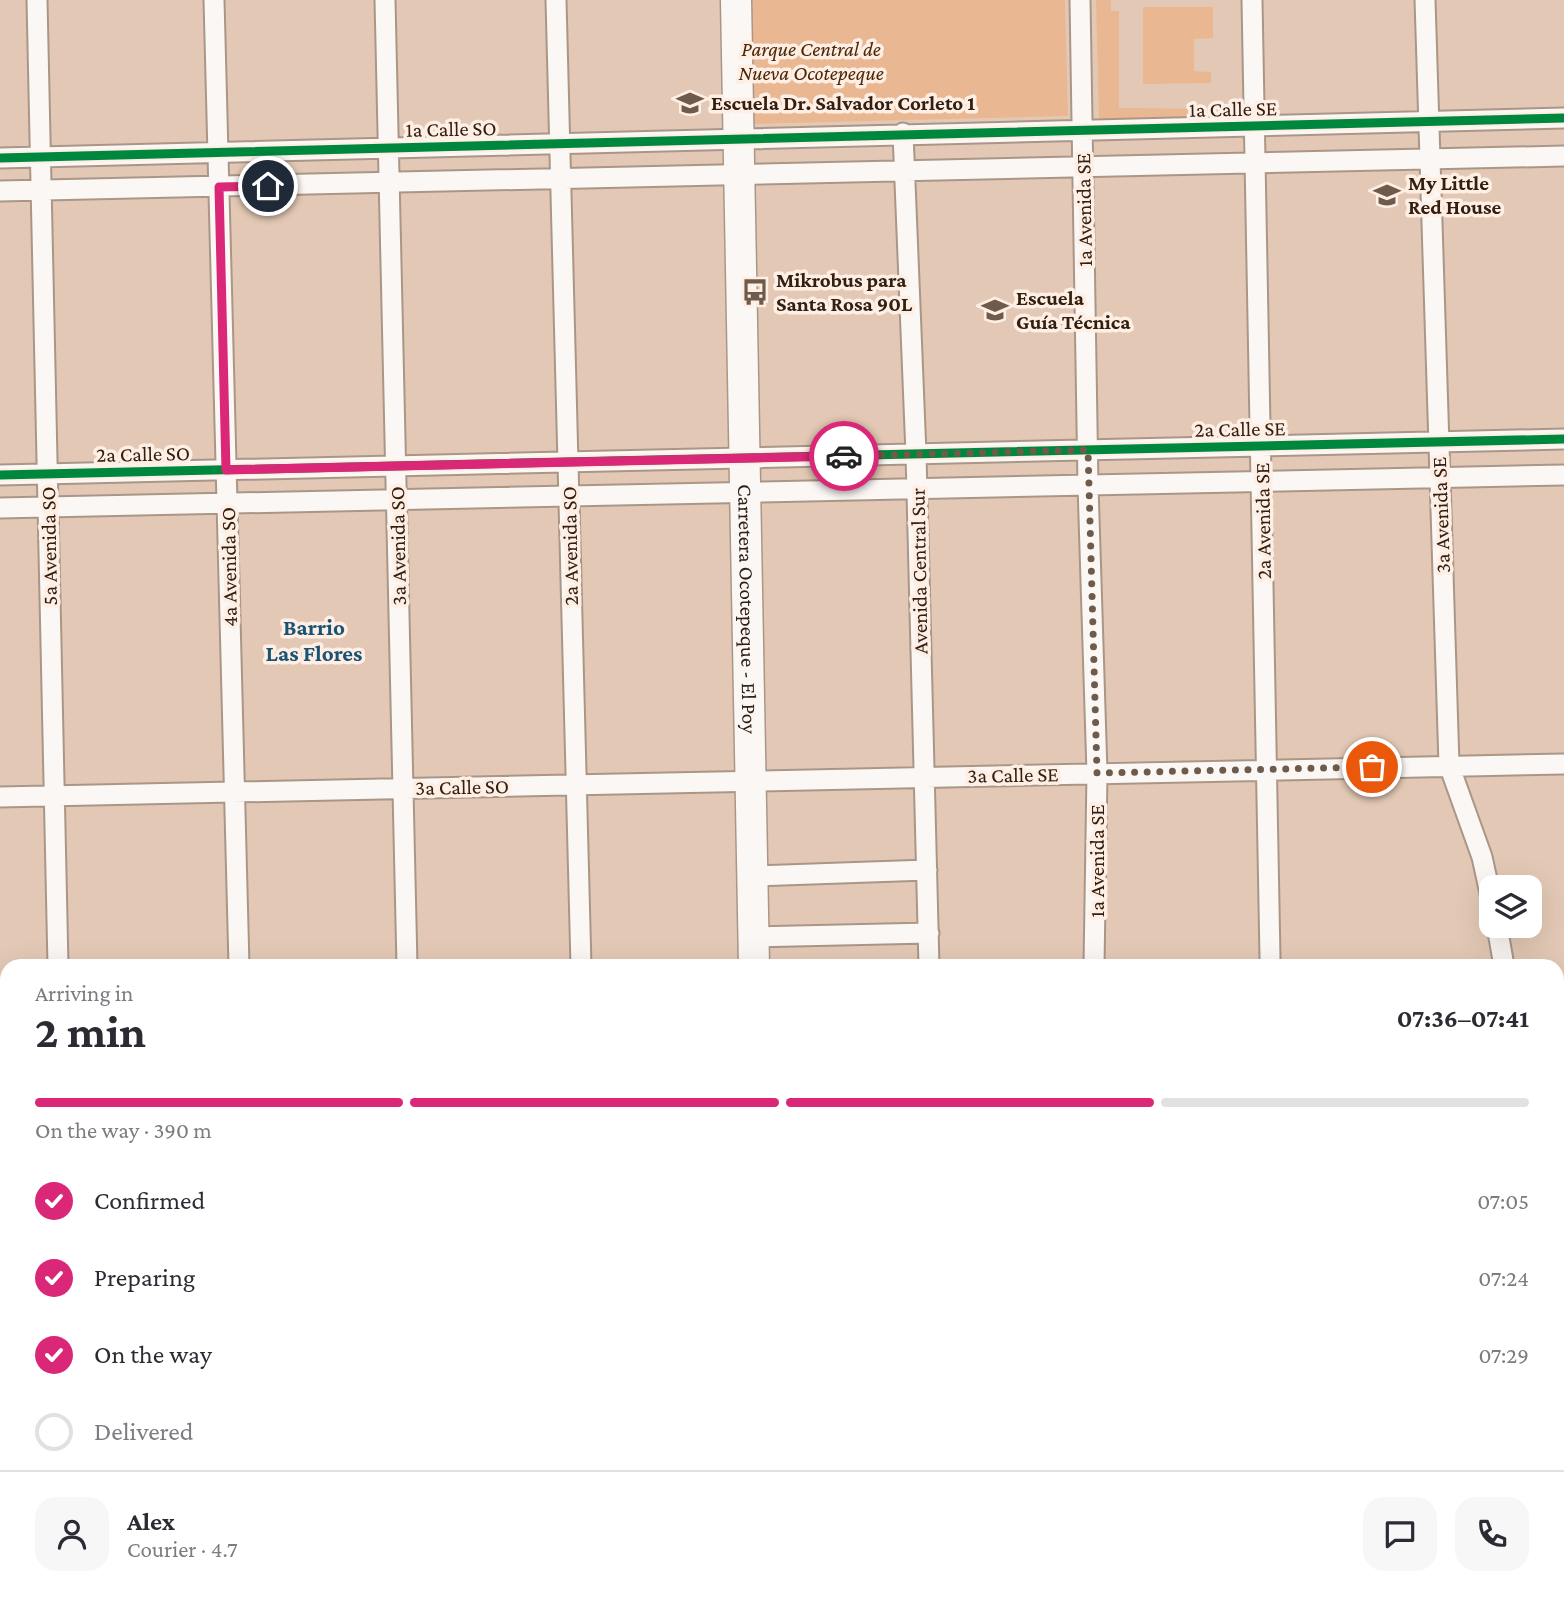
<!DOCTYPE html>
<html lang="en">
<head>
<meta charset="utf-8">
<style>
  body { margin:0; font-family:"Crimson Pro",serif; background:#f7f7f7; color:#2b2b33; height:100vh; display:flex; flex-direction:column; font-size:26px; white-space:nowrap }
  * { box-sizing:border-box; margin:0 }
  p { font-size:23px; color:#7c7c81 }
  .icon { flex:none; width:38px; height:38px; fill:none; stroke:currentColor; stroke-width:2; stroke-linecap:round; stroke-linejoin:round }
  .map { position:relative; flex:1; overflow:hidden }
  .details { position:absolute; left:0px; top:959px; width:1564px; height:653px; display:flex; flex-direction:column; background:#fff; border-radius:21px 21px 0 0; box-shadow:0 7px 28px #0002 }
  .details>* { flex:none }
  .tools { position:absolute; left:1479px; top:875px; display:grid; gap:14px }
  .tools a { display:grid; place-items:center; width:63px; height:63px; border-radius:14px; background:#fff; box-shadow:0 7px 28px #0002; font-size:35px }
  .pin { position:absolute; display:grid; place-items:center; width:60px; height:60px; color:#fff; margin:-30px; border:4px solid #fff; border-radius:50%; box-shadow:0 2px 7px #0007 }
  .courier { position:absolute; display:grid; place-items:center; width:70px; height:70px; margin:-35px; border:5px solid #db2777; border-radius:50%; background:#fff; color:#222; box-shadow:0 2px 9px #0007 }
  .headline em { font-style:normal; font-weight:700 }
  .headline div { display:flex; flex-direction:column-reverse }
  .headline { display:flex; align-items:center; justify-content:space-between; height:119px; padding:0 35px }
  h1 { font-size:46px; font-weight:700; line-height:52px }
  .bar { display:grid; grid-template-columns:repeat(4,1fr); gap:10px 7px; align-content:center; height:84px; padding:0 35px }
  .bar i { height:9px; border-radius:5px; background:#e1e1e2 }
  .bar .on { background:#db2777 }
  .bar p { grid-column:span 4 }
  .line { display:flex; align-items:center; gap:18px; padding:0 35px; border-top:2px solid #e1e1e2 }
  .line div { flex:1 }
  .round { display:grid; place-items:center; flex:none; width:74px; height:74px; border-radius:21px; background:#f7f7f7 }
  ol { padding:0 35px; list-style:none }
  li { display:flex; align-items:center; gap:21px; height:77px }
  li p { margin-inline-start:auto }
  li .icon { padding:7px; border-radius:50%; background:#db2777; color:#fff; stroke-width:4 }
  li:last-child { color:#7c7c81 }
  li i { width:38px; height:38px; border:4px solid #e1e1e2; border-radius:50% }
  .map>svg:first-child { display:block }
  .green { fill:#e9b892 }
  .lines { fill:none; stroke-linecap:round; stroke-linejoin:round }
  .stream { stroke:#6abae4; stroke-width:5 }
  .street-casing { stroke:#aa9687; stroke-width:23 }
  .primary-casing { stroke:#aa9687; stroke-width:33 }
  .street { stroke:#fbf7f4; stroke-width:19 }
  .primary { stroke:#fbf7f4; stroke-width:30 }
  .cycleway-casing { stroke:#feeee4; stroke-width:13 }
  .cycleway { stroke:#00873e; stroke-width:9 }
  .done { stroke:#6f5b4b; stroke-width:7; stroke-dasharray:0 12.6 }
  .route { stroke:#db2777; stroke-width:9 }
  .labels { text-anchor:middle; stroke-width:7; stroke-linejoin:round; paint-order:stroke }
  .park-label { font-size:21px; font-style:italic; fill:#4b2706; stroke:#feeee4 }
  .poi-label { font-size:21px; font-weight:bold; fill:#312012; stroke:#feeee4; text-anchor:start }
  .street-label { font-size:21px; fill:#312012; stroke:#feeee4 }
  .neighbourhood-label { font-size:23px; font-weight:bold; fill:#195374; stroke:#feeee4 }
</style>
</head>
<body>
<div class="map">
<svg width="1564" height="1611" viewBox="0 0 1564 1611">
  <rect width="100%" height="100%" fill="#e3c9b5"/>
  <!-- green -->
  <path class="green" d="M 748,0 L 1065,0 L 1068,116 L 751,124 Z
    M 1096,0 L 1111,0 L 1111,11 L 1119,11 L 1119,108 L 1233,109 L 1233,117 L 1099,120 Z
    M 1143,7 L 1213,7 L 1213,38 L 1194,39 L 1194,71 L 1211,72 L 1211,83 L 1143,84 Z"/>
  <g class="lines">
    <!-- stream -->
    <path class="stream" d="M 1558,1000 L 1564,1001
      M 0,1540 L 7,1537"/>
    <defs>
      <path id="street" d="M 37,0 L 58,966
        M 214,0 L 239,966
        M 385,0 L 407,966
        M 556,0 L 581,966
        M 1080,0 L 1088,485 L 1097,773 L 1094,966
        M 1252,0 L 1270,958
        M 1425,0 L 1449,765 L 1482,857 L 1491,898
        M 903,133 L 916,454 L 929,966
        M 0,158 L 1564,118
        M 0,191 L 1564,156
        M 0,475 L 1564,439
        M 0,508 L 1564,475
        M 0,797 L 1564,764
        M 752,876 L 927,870
        M 1497,926 L 1504,966
        M 753,937 L 929,933
        M 1558,988 L 1564,991
        M 0,1099 L 7,1099
        M 953,1605 L 966,1611
        M 1213,1605 L 1226,1611
        M 1425,1605 L 1427,1611
        M 1272,1611 L 1275,1605"/>
      <g id="primary">
        <path id="s1" d="M 736,0 L 754,966"/>
        <path d="M 738,1611 L 739,1605"/>
      </g>
    </defs>
    <!-- street casing -->
    <use href="#street" class="street-casing"/>
    <!-- primary casing -->
    <use href="#primary" class="primary-casing"/>
    <!-- street -->
    <use href="#street" class="street"/>
    <!-- primary -->
    <use href="#primary" class="primary"/>
    <defs>
      <path id="cycleway" d="M 0,158 L 1564,118
        M 0,475 L 1564,439"/>
    </defs>
    <!-- cycleway casing -->
    <use href="#cycleway" class="cycleway-casing"/>
    <!-- cycleway -->
    <use href="#cycleway" class="cycleway"/>
  </g>
  <g class="lines">
    <!-- done -->
    <path class="done" d="M 844,456 L 1088,450 L 1097,773 L 1372,767"/>
    <!-- route -->
    <path class="route" d="M 268,186 L 219,187 L 226,470 L 844,456"/>
  </g>
  <!-- icons -->
  <defs>
    <symbol id="school-bare" viewBox="-9 -9 18 18"><path d="M0-5L7-2L0 1L-7-2ZM-4 1L0 2.5L4 1V4Q0 6-4 4Z" fill="#6f5b4b" stroke="#feeee4" stroke-width="2.5" paint-order="stroke"/></symbol>
    <symbol id="bus-bare" viewBox="-9 -9 18 18"><path d="M-5-6H5V4H4V6H2V4H-2V6H-4V4H-5ZM-3.5-4V0h7V-4ZM-3.5 1.2v1.5H-2V1.2ZM2 1.2v1.5H3.5V1.2Z" fill="#6f5b4b" stroke="#feeee4" stroke-width="2.5" paint-order="stroke"/></symbol>
  </defs>
  <g fill-rule="evenodd">
    <use href="#school-bare" x="671" y="84" width="38" height="38"/>
    <use href="#school-bare" x="1368" y="176" width="38" height="38"/>
    <use href="#bus-bare" x="736" y="273" width="38" height="38"/>
    <use href="#school-bare" x="976" y="291" width="38" height="38"/>
  </g>
  <g class="labels">
    <!-- park labels -->
    <g class="park-label">
      <text x="811" y="56">Parque Central de<tspan x="811" dy="24">Nueva Ocotepeque</tspan></text>
    </g>
    <!-- poi labels -->
    <g class="poi-label">
      <text x="711" y="110">Escuela Dr. Salvador Corleto 1</text>
      <text x="1408" y="190">My Little<tspan x="1408" dy="24">Red House</tspan></text>
      <text x="776" y="287">Mikrobus para<tspan x="776" dy="24">Santa Rosa 90L</tspan></text>
      <text x="1016" y="305">Escuela<tspan x="1016" dy="24">Guía Técnica</tspan></text>
    </g>
    <!-- street labels -->
    <g class="street-label">
      <text transform="translate(1233 109) rotate(-1)" y="7">1a Calle SE</text>
      <text transform="translate(451 129) rotate(-1)" y="7">1a Calle SO</text>
      <text transform="translate(1084 210) rotate(-91)" y="7">1a Avenida SE</text>
      <text transform="translate(1240 429) rotate(-1)" y="7">2a Calle SE</text>
      <text transform="translate(143 454) rotate(-1)" y="7">2a Calle SO</text>
      <text transform="translate(1441 515) rotate(-92)" y="7">3a Avenida SE</text>
      <text transform="translate(1263 521) rotate(-91)" y="7">2a Avenida SE</text>
      <text transform="translate(49 546) rotate(-91)" y="7">5a Avenida SO</text>
      <text transform="translate(398 546) rotate(-91)" y="7">3a Avenida SO</text>
      <text transform="translate(570 546) rotate(-91)" y="7">2a Avenida SO</text>
      <text transform="translate(229 567) rotate(-91)" y="7">4a Avenida SO</text>
      <text transform="translate(919 571) rotate(-91)" y="7">Avenida Central Sur</text>
      <text dy="7" stroke="none"><textPath href="#s1" startOffset="609">Carretera Ocotepeque - El Poy</textPath></text>
      <text transform="translate(1013 775) rotate(-1)" y="7">3a Calle SE</text>
      <text transform="translate(462 787) rotate(-1)" y="7">3a Calle SO</text>
      <text transform="translate(1097 861) rotate(-90)" y="7">1a Avenida SE</text>
    </g>
    <!-- neighbourhood labels -->
    <g class="neighbourhood-label">
      <text x="314" y="635">Barrio<tspan x="314" dy="26">Las Flores</tspan></text>
    </g>
  </g>
</svg>
<div class="tools">
<a><svg class="icon" aria-label="layers" viewBox="0 0 24 24"><path d="M12 4l9 5-9 5-9-5zM3 14l9 5 9-5"/></svg></a>
</div>
<div class="pin" style="left:1372px;top:767px;background:#ea580c"><svg class="icon" aria-label="bag" viewBox="0 0 24 24"><path d="M5 8h14l-1 12H6zM9 8a3 3 0 0 1 6 0"/></svg></div>
<div class="pin" style="left:268px;top:186px;background:#1f2937"><svg class="icon" aria-label="home" viewBox="0 0 24 24"><path d="M3 11l9-7 9 7M6 9v11h12V9"/></svg></div>
<div class="courier" style="left:844px;top:456px"><svg class="icon" aria-label="car" viewBox="0 0 24 24"><path d="M5 17H2v-5l4-1 3-4h7l3 4 3 1v5h-3M9 17h6M6 11h13"/><circle cx="7" cy="17" r="2"/><circle cx="17" cy="17" r="2"/></svg></div>
<section class="details">
<div class="headline"><div><h1>2 min</h1><p>Arriving in</p></div><em>07:36–07:41</em></div>
<div class="bar"><i class="on"></i><i class="on"></i><i class="on"></i><i></i><p>On the way · 390 m</p></div>
<ol>
<li><svg class="icon" aria-label="check" viewBox="0 0 24 24"><path d="M5 12l5 5 9-10"/></svg>Confirmed<p>07:05</p></li>
<li><svg class="icon" aria-label="check" viewBox="0 0 24 24"><path d="M5 12l5 5 9-10"/></svg>Preparing<p>07:24</p></li>
<li><svg class="icon" aria-label="check" viewBox="0 0 24 24"><path d="M5 12l5 5 9-10"/></svg>On the way<p>07:29</p></li>
<li><i></i>Delivered</li>
</ol>
<div class="line" style="height:126px"><a class="round"><svg class="icon" aria-label="person" viewBox="0 0 24 24"><circle cx="12" cy="8" r="4"/><path d="M4 21q1-7 8-7t8 7"/></svg></a><div><b>Alex</b><p>Courier · 4.7</p></div><a class="round"><svg class="icon" aria-label="chat" viewBox="0 0 24 24"><path d="M4 5h16v11H9l-5 4z"/></svg></a><a class="round"><svg class="icon" aria-label="phone" viewBox="0 0 24 24"><path d="M5 4h4l2 5-3 2q2 4 5 5l2-3 5 2v4C11 20 4 13 5 4z"/></svg></a></div>
</section>
</div>
</body>
</html>
